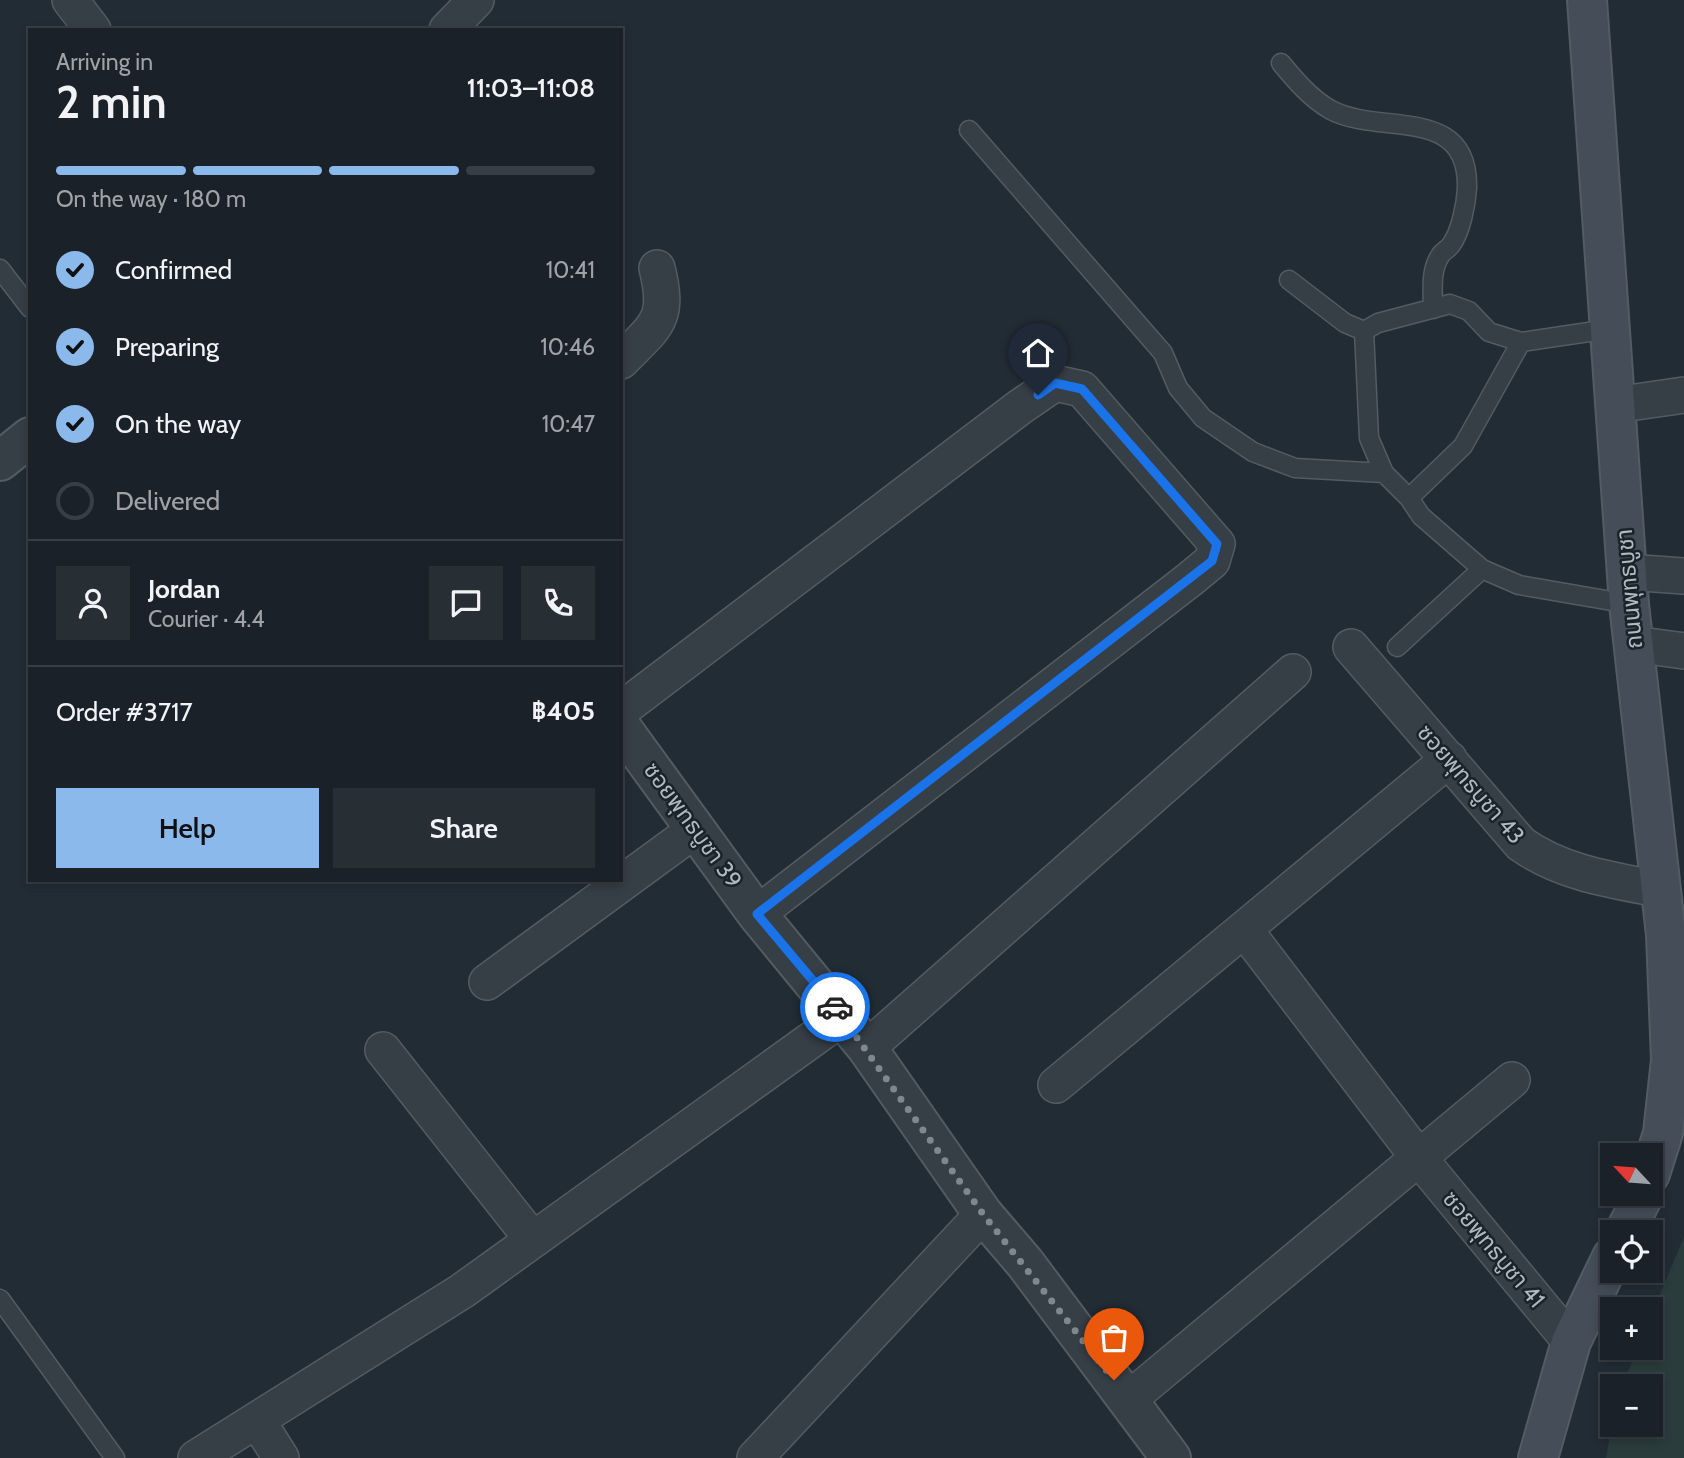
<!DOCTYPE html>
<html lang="en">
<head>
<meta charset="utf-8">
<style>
  body { margin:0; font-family:Cabin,"Noto Sans Thai",sans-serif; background:#272e34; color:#f1f3f6; height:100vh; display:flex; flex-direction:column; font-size:26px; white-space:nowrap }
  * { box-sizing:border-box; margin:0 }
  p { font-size:23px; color:#9fa3a8 }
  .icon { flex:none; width:38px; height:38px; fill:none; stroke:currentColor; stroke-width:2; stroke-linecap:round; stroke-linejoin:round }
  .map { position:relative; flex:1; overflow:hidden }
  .panel { position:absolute; left:28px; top:28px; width:595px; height:854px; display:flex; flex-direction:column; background:#1a2128; border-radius:0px; box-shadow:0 4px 10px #0003,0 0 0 2px #383e45 }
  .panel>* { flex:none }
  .needle { width:46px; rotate:296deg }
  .buttons { position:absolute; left:1600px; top:1143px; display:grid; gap:14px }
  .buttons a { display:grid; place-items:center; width:63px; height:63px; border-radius:0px; background:#1a2128; box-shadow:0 4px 10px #0003,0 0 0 2px #383e45; font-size:35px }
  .pin { position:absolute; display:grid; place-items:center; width:60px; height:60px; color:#fff; margin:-72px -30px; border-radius:50% 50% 50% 0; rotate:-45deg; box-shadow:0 0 7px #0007 }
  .pin .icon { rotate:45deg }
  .courier { position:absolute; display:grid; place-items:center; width:70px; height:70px; margin:-35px; border:5px solid #1a73e8; border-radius:50%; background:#fff; color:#222; box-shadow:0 2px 9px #0007 }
  .overview em { font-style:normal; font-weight:600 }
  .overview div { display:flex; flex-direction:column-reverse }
  .overview { display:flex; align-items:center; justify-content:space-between; height:119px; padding:0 28px }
  h1 { font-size:46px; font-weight:600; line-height:52px }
  .bar { display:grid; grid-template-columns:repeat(4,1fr); gap:10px 7px; align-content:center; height:84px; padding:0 28px }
  .bar i { height:9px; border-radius:5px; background:#383e45 }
  .bar .active { background:#8cb9eb }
  .bar p { grid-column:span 4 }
  .line { display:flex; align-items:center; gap:18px; padding:0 28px; border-top:2px solid #383e45 }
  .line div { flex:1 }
  .round { display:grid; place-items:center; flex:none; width:74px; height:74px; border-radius:0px; background:#272e34 }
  ol { padding:0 28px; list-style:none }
  li { display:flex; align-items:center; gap:21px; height:77px }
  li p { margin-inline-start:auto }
  li .icon { padding:7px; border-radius:50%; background:#8cb9eb; color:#111; stroke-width:4 }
  li:last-child { color:#9fa3a8 }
  li i { width:38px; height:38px; border:4px solid #383e45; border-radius:50% }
  .primary-button { display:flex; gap:14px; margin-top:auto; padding:14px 28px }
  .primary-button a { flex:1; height:80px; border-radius:0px; background:#8cb9eb; color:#111; font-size:28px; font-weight:600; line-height:80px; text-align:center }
  .primary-button a+a { background:#272e34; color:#f1f3f6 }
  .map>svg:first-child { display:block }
  .green { fill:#2a3c3b }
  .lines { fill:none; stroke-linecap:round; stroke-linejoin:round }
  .service-casing { stroke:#535c63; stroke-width:21 }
  .minor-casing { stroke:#535c63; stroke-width:38 }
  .tertiary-casing { stroke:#535c63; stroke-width:42 }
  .secondary-casing { stroke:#535c63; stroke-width:42 }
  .service { stroke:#363e46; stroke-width:18 }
  .minor { stroke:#363e46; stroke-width:35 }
  .tertiary { stroke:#363e46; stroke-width:38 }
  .secondary { stroke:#444d58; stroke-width:38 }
  .done { stroke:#7e8891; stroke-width:7; stroke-dasharray:0 12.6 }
  .route { stroke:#1a73e8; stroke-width:9 }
  .labels { text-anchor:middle; stroke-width:5; stroke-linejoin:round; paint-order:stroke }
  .street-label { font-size:23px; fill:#b0b9c2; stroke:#1b232a }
</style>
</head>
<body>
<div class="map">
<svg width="1684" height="1458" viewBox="0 0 1684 1458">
  <rect width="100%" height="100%" fill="#222c35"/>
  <!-- green -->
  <path class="green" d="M 1684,1237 L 1684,1458 L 1606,1458 L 1612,1425 L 1650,1424 L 1650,1386 L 1622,1386 L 1638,1348 L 1650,1348 L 1650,1318 Z"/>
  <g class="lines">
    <defs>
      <path id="service" d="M 1281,63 C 1295,80 1311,99 1331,110 C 1380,136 1469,104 1467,188 C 1466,205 1461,231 1451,245 C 1448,249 1442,252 1440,256 C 1430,271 1433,292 1433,309
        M 969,130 L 1163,353 L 1178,388 L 1203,418 L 1253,452 L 1295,468 L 1384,473
        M 0,269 L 30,308
        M 1289,280 L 1345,323 L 1364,331 L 1378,323 L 1450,304 L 1469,311 L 1489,332 L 1521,342 L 1609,329
        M 1364,331 L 1369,438 L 1384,473 L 1409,498 L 1421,516 L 1482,569 L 1519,585 L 1629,604
        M 1409,498 L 1463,446 L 1521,342
        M 1397,647 L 1482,569
        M 0,1299 L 115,1458"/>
      <path id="minor" d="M 70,0 L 93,30
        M 447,30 L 476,0
        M 621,361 C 656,325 670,321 657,268
        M 1615,405 L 1684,395
        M 1627,572 L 1684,576
        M 1633,644 L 1684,651
        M 1351,647 L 1521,844 C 1562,873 1611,880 1659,889
        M 621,710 L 1020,407 L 1055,383 L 1082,389 L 1217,544 L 1212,561 L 1189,580 L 757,914
        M 1244,929 L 1418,1157 L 1571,1342
        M 487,982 L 696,829
        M 867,1048 L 1293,672
        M 383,1050 L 533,1240
        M 1056,1085 L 1449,759
        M 1129,1399 L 1512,1080
        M 257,1420 L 281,1458
        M 196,1458 L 462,1291 L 843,1017
        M 755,1458 L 983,1214"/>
      <path id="tertiary" d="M 0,461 L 30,437
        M 621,727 L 757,914 L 867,1048 L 983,1214 L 1025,1263 L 1171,1458"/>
      <path id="secondary" d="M 1587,0 L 1629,604 L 1666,935 L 1671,1060 L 1663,1133 L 1650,1174
        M 1625,1232 L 1644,1194
        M 1538,1458 L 1571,1342 L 1612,1257"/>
    </defs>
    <!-- service casing -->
    <use href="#service" class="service-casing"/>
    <!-- minor casing -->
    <use href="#minor" class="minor-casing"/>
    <!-- tertiary casing -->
    <use href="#tertiary" class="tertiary-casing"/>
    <!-- secondary casing -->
    <use href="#secondary" class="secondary-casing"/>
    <!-- service -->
    <use href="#service" class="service"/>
    <!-- minor -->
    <use href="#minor" class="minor"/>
    <!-- tertiary -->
    <use href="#tertiary" class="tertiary"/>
    <!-- secondary -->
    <use href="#secondary" class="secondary"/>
  </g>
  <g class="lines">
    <!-- done -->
    <path class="done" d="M 835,1007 L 983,1214 L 1114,1380"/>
    <!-- route -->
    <path class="route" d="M 835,1007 L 757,914 L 1212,561 L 1217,544 L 1082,389 L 1055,383 L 1038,395"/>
  </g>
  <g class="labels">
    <!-- street labels -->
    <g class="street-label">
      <text transform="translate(1629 589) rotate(-95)" y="8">ถนนพุทธบูชา</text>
      <text transform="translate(1471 784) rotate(49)" y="8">ซอยพุทธบูชา 43</text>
      <text transform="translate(693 825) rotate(54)" y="8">ซอยพุทธบูชา 39</text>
      <text transform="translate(1494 1249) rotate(50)" y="8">ซอยพุทธบูชา 41</text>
    </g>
  </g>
</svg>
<div class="buttons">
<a><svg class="needle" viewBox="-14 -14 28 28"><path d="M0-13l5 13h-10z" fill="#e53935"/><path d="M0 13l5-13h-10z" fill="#9fa3a8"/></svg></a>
<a><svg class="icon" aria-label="locate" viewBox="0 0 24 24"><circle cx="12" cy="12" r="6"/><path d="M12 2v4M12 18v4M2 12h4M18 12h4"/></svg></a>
<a>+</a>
<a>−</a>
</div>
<div class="pin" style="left:1114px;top:1380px;background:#ea580c"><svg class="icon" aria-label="bag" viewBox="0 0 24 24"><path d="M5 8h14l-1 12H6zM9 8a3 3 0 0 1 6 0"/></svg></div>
<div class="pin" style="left:1038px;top:395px;background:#1f2937"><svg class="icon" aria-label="home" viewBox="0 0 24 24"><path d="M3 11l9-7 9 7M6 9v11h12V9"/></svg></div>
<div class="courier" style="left:835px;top:1007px"><svg class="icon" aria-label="car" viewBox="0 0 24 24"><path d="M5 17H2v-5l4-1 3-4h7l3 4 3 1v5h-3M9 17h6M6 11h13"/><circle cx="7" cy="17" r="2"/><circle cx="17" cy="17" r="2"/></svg></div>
<section class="panel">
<div class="overview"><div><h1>2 min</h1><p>Arriving in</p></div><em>11:03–11:08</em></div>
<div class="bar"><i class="active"></i><i class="active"></i><i class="active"></i><i></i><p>On the way · 180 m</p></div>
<ol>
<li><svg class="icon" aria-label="check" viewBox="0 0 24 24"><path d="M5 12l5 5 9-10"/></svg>Confirmed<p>10:41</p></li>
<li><svg class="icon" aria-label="check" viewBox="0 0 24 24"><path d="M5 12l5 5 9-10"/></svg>Preparing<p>10:46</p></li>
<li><svg class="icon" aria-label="check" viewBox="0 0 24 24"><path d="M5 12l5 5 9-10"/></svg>On the way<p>10:47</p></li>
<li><i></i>Delivered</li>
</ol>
<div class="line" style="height:126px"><a class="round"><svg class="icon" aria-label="person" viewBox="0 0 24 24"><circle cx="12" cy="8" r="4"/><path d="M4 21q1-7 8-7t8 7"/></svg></a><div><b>Jordan</b><p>Courier · 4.4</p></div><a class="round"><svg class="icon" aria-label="chat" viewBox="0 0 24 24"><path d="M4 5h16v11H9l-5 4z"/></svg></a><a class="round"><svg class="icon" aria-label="phone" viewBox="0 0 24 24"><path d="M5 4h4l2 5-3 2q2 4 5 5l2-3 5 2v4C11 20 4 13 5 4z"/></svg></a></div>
<div class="line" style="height:91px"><div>Order #3717</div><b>฿405</b></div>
<div class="primary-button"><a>Help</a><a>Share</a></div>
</section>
</div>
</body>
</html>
